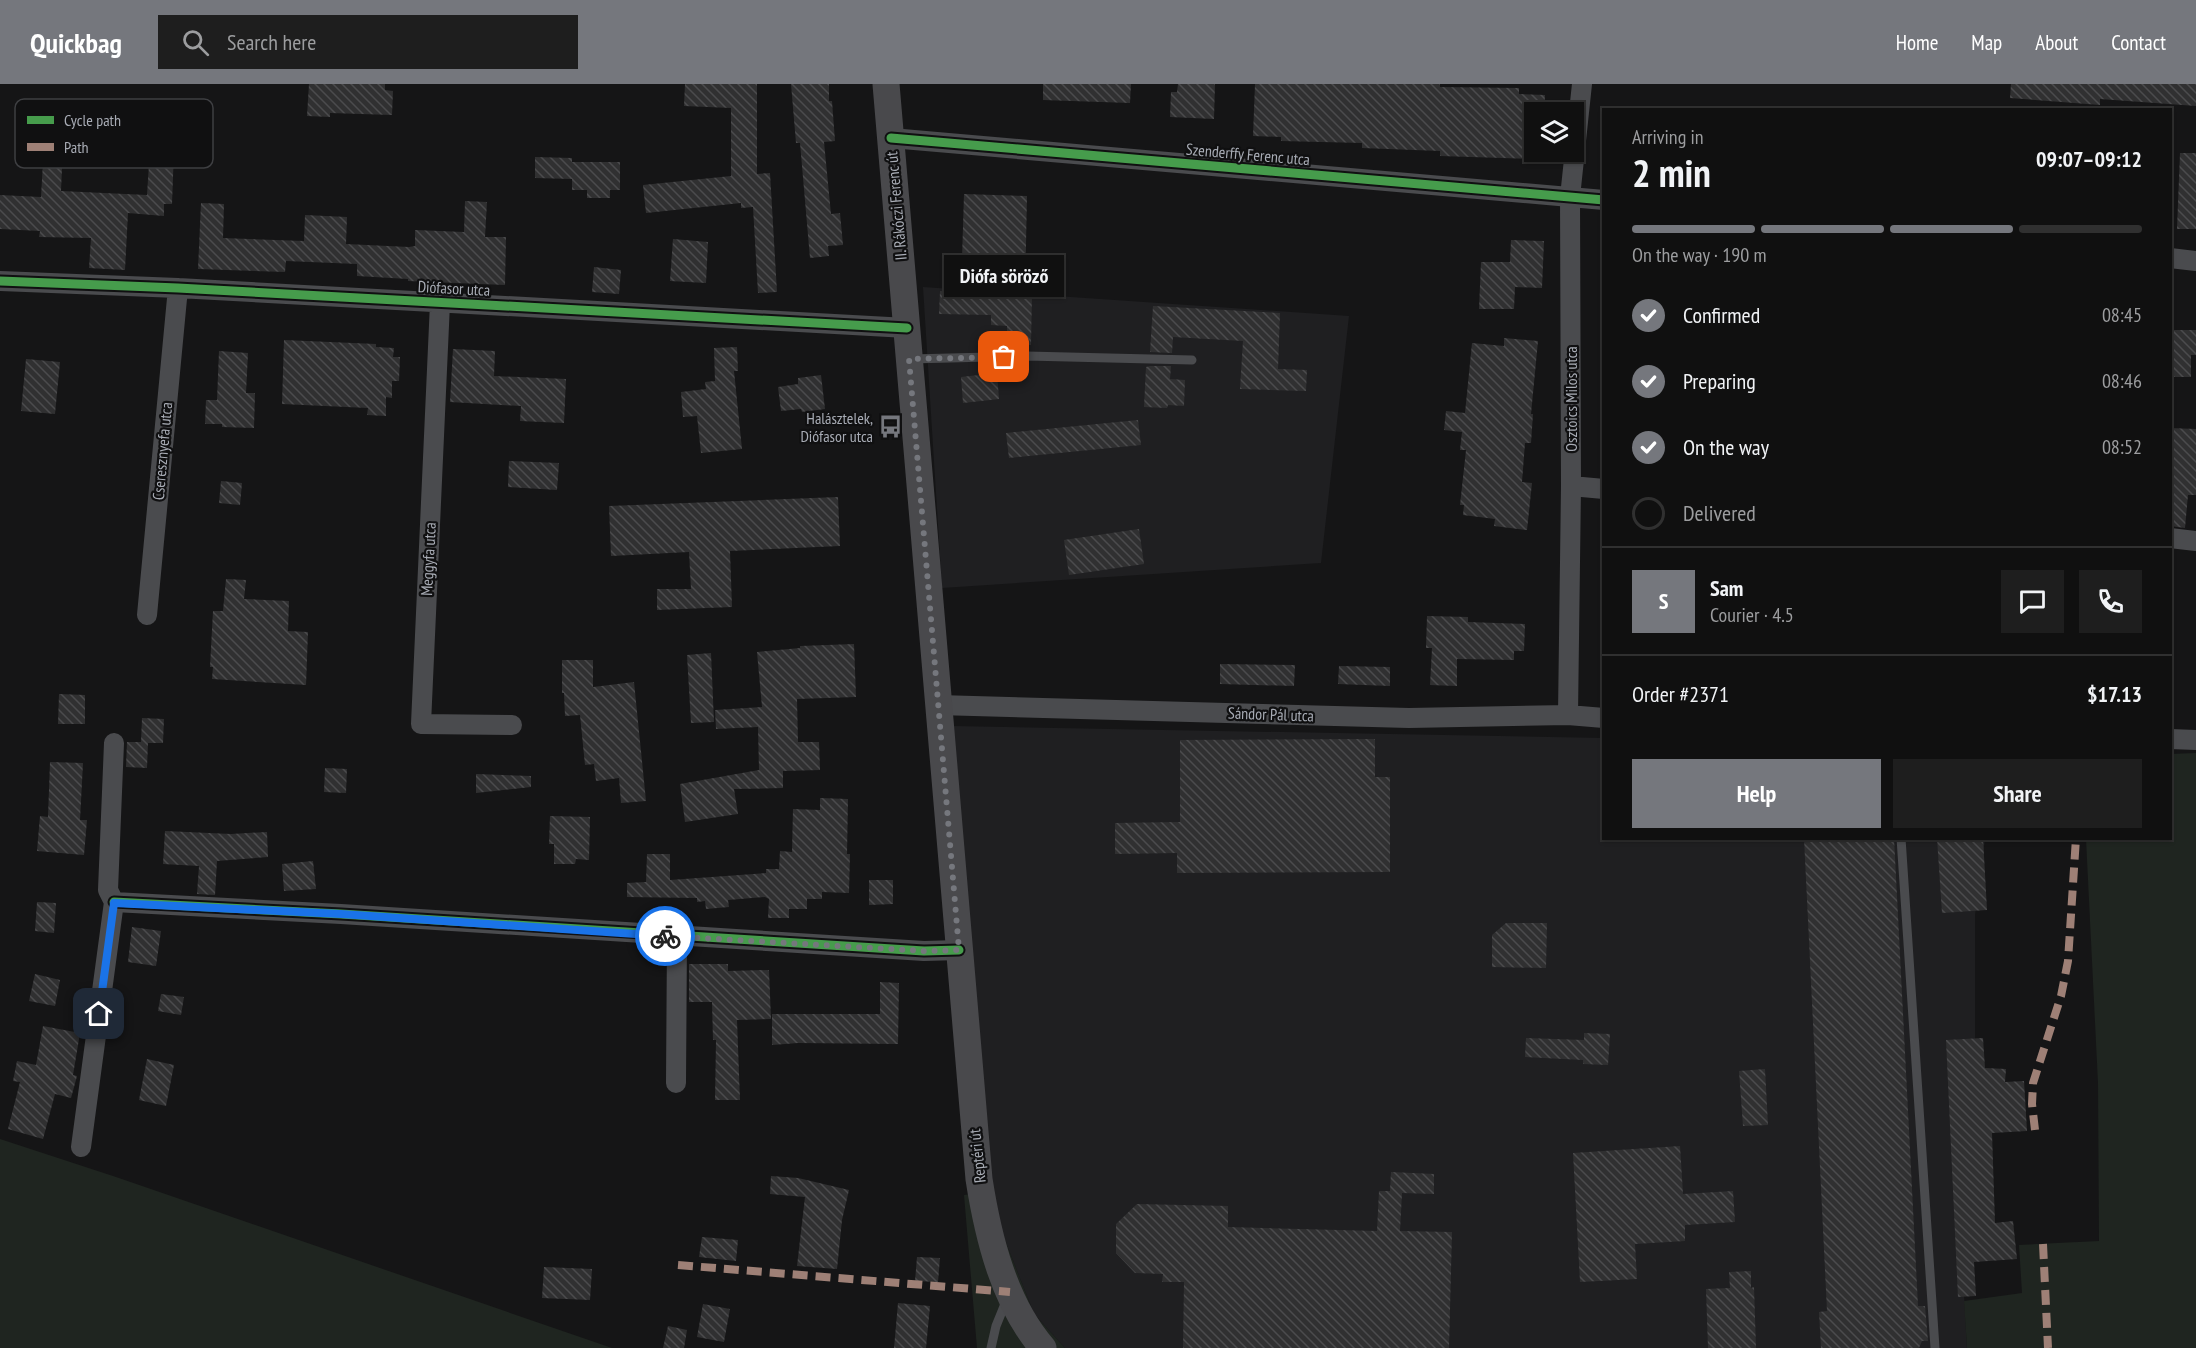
<!DOCTYPE html>
<html lang="en">
<head>
<meta charset="utf-8">
<style>
  body { margin:0; font-family:"PT Sans Narrow",sans-serif; background:#1e1e1e; color:#f1f3f6; height:100vh; display:flex; flex-direction:column; font-size:22px; white-space:nowrap }
  * { box-sizing:border-box; margin:0 }
  p { font-size:20px; color:#9c9d9f }
  .icon { flex:none; width:33px; height:33px; fill:none; stroke:currentColor; stroke-width:2; stroke-linecap:round; stroke-linejoin:round }
  .map { position:relative; flex:1; overflow:hidden }
  .drawer { position:absolute; left:1602px; top:24px; width:570px; height:732px; display:flex; flex-direction:column; background:#101010; border-radius:0px; box-shadow:0 2px 4px #0004,0 0 0 2px #303030 }
  .drawer>* { flex:none }
  .controls { position:absolute; left:1524px; top:18px; display:grid; gap:12px }
  .controls a { display:grid; place-items:center; width:60px; height:60px; border-radius:0px; background:#101010; box-shadow:0 2px 4px #0004,0 0 0 2px #303030; font-size:30px }
  .pin { position:absolute; display:grid; place-items:center; width:51px; height:51px; color:#fff; margin:-26px; border-radius:12px; box-shadow:0 3px 9px #0006 }
  .courier { position:absolute; display:grid; place-items:center; width:60px; height:60px; margin:-30px; border:4px solid #1a73e8; border-radius:50%; background:#fff; color:#222; box-shadow:0 2px 8px #0007 }
  .bubble { position:absolute; height:42px; border-radius:0px; background:#101010; box-shadow:0 2px 4px #0004,0 0 0 2px #303030; font-size:20px; font-weight:800; line-height:42px; text-align:center }
  .headline em { font-style:normal; font-weight:800 }
  .headline div { display:flex; flex-direction:column-reverse }
  .headline { display:flex; align-items:center; justify-content:space-between; height:102px; padding:0 30px }
  h1 { font-size:39px; font-weight:800; line-height:45px }
  .bar { display:grid; grid-template-columns:repeat(4,1fr); gap:9px 6px; align-content:center; height:72px; padding:0 30px }
  .bar i { height:8px; border-radius:4px; background:#303030 }
  .bar .current { background:#75777d }
  .bar p { grid-column:span 4 }
  .line { display:flex; align-items:center; gap:15px; padding:0 30px; border-top:2px solid #303030 }
  .line div { flex:1 }
  .round { display:grid; place-items:center; flex:none; width:63px; height:63px; border-radius:0px; background:#1e1e1e }
  ol { padding:0 30px; list-style:none }
  li { display:flex; align-items:center; gap:18px; height:66px }
  li p { margin-inline-start:auto }
  li .icon { padding:6px; border-radius:50%; background:#75777d; color:#fff; stroke-width:4 }
  li:last-child { color:#9c9d9f }
  li i { width:33px; height:33px; border:3px solid #303030; border-radius:50% }
  .primary-button { display:flex; gap:12px; margin-top:auto; padding:12px 30px }
  .primary-button a { flex:1; height:69px; border-radius:0px; background:#75777d; color:#fff; font-size:24px; font-weight:800; line-height:69px; text-align:center }
  .primary-button a+a { background:#1e1e1e; color:#f1f3f6 }
  header { display:flex; align-items:center; gap:36px; box-sizing:border-box; height:84px; padding:0 30px; background:#75777d; color:#fff }
  header strong { font-size:28px }
  nav { display:flex; gap:33px; margin-inline-start:auto; font-size:21px }
  .search { width:420px; height:54px; background:#1e1e1e; display:flex; align-items:center; gap:15px; box-sizing:border-box; padding:0 21px; border-radius:0px; color:#9c9d9f; font-size:22px }
  .map>svg:first-child { display:block }
  .built { fill:#1f1f21 }
  .grass { fill:#1f2520 }
  .building { fill:url(#building-back-hatch) }
  .lines { fill:none; stroke-linecap:round; stroke-linejoin:round }
  .lane { stroke:#4a4b4e; stroke-width:9 }
  .street { stroke:#4a4b4e; stroke-width:20 }
  .secondary { stroke:#49494c; stroke-width:27 }
  .quiet { stroke:#9e8076; stroke-width:8; stroke-dasharray:15 8; stroke-linecap:butt }
  .cycleway-casing { stroke:#101011; stroke-width:13 }
  .cycleway { stroke:#469c4c; stroke-width:9 }
  .done { stroke:#75777d; stroke-width:6; stroke-dasharray:0 10.8 }
  .route { stroke:#1a73e8; stroke-width:8 }
  .labels { text-anchor:middle; stroke-width:4.5; stroke-linejoin:round; paint-order:stroke }
  .street-label { font-size:16px; fill:#a8acb5; stroke:#101011 }
  .poi-label { font-size:16px; fill:#a8acb5; stroke:#101011; text-anchor:end }
  .key { fill:#101011; stroke:#3e3f42; stroke-width:1.5 }
  .key-label { font-size:16px; fill:#a8acb5 }
</style>
</head>
<body>
<header>
<strong>Quickbag</strong>
<div class="search"><svg class="icon" aria-label="search" viewBox="0 0 24 24"><circle cx="10" cy="10" r="6"/><path d="M15 15l6 6"/></svg>Search here</div>
<nav><a>Home</a><a>Map</a><a>About</a><a>Contact</a></nav>
</header>
<div class="map">
<svg width="2196" height="1264" viewBox="0 0 2196 1264">
  <defs>
    <pattern id="building-back-hatch" width="6" height="6" patternUnits="userSpaceOnUse" patternTransform="scale(1.5)"><rect width="6" height="6" fill="#303031"/><path d="M-1 5l2 2M0 0l6 6M5-1l2 2" fill="none" stroke="#4b4b4d"/></pattern>
  </defs>
  <rect width="100%" height="100%" fill="#151516"/>
  <!-- built -->
  <path class="built" d="M 923,203 L 1349,232 L 1321,479 L 942,504 Z
    M 952,642 L 1603,654 L 1604,754 L 1985,755 L 1975,831 L 1975,974 L 1951,975 L 1967,1264 L 1065,1264 L 1034,1230 L 986,1108 Z"/>
  <!-- grass -->
  <path class="grass" d="M 2196,669 L 2196,1264 L 1967,1264 L 1964,1217 L 2022,1209 L 2019,1161 L 2099,1157 L 2098,999 L 2086,755 L 2170,754 L 2171,670 Z
    M 0,1055 L 116,1093 L 612,1264 L 0,1264 Z
    M 986,1108 L 1034,1230 L 1065,1264 L 977,1264 L 964,1111 Z"/>
  <!-- building -->
  <path class="building" d="M 309,0 L 385,0 L 385,6 L 393,7 L 392,31 L 330,29 L 330,33 L 307,32 Z
    M 685,0 L 757,0 L 757,90 L 770,89 L 777,208 L 758,209 L 753,123 L 741,124 L 741,119 L 646,129 L 643,101 L 731,92 L 731,24 L 684,22 Z
    M 791,0 L 829,0 L 829,17 L 832,17 L 835,57 L 824,58 L 831,130 L 840,129 L 843,161 L 828,162 L 829,172 L 810,174 L 800,59 L 796,59 Z
    M 1043,0 L 1131,0 L 1130,19 L 1043,16 Z
    M 1178,0 L 1215,0 L 1214,35 L 1170,33 L 1171,8 L 1177,8 Z
    M 1255,0 L 1440,0 L 1440,3 L 1519,4 L 1519,10 L 1545,11 L 1544,28 L 1534,28 L 1534,75 L 1440,72 L 1440,67 L 1362,64 L 1362,59 L 1281,57 L 1281,53 L 1253,52 Z
    M 2011,0 L 2196,0 L 2196,22 L 2100,15 L 2100,21 L 2010,14 Z
    M 44,60 L 63,61 L 61,107 L 147,111 L 150,64 L 174,66 L 172,120 L 164,120 L 164,132 L 128,129 L 125,186 L 89,184 L 91,154 L 39,153 L 40,147 L 0,145 L 0,111 L 41,113 Z
    M 2180,69 L 2196,69 L 2196,145 L 2177,145 Z
    M 535,73 L 572,74 L 572,78 L 620,78 L 620,106 L 610,106 L 610,114 L 587,114 L 587,106 L 572,106 L 572,95 L 535,94 Z
    M 964,110 L 1027,112 L 1025,209 L 1032,210 L 1031,261 L 1007,260 L 1007,242 L 991,241 L 991,231 L 939,230 L 940,207 L 961,208 Z
    M 465,117 L 487,118 L 485,153 L 506,153 L 505,201 L 408,197 L 408,195 L 357,192 L 357,180 L 286,177 L 285,188 L 198,185 L 201,119 L 224,120 L 223,154 L 304,157 L 305,131 L 347,133 L 346,160 L 409,163 L 415,162 L 415,146 L 464,148 Z
    M 673,155 L 708,158 L 706,199 L 670,197 Z
    M 1511,156 L 1544,157 L 1542,204 L 1515,203 L 1514,225 L 1479,225 L 1481,178 L 1510,178 Z
    M 594,183 L 621,186 L 619,210 L 592,208 Z
    M 1153,222 L 1280,229 L 1278,285 L 1307,286 L 1306,307 L 1240,305 L 1243,257 L 1173,253 L 1172,269 L 1150,268 Z
    M 2170,246 L 2196,246 L 2196,271 L 2191,271 L 2191,293 L 2170,293 Z
    M 1504,254 L 1538,257 L 1531,330 L 1533,330 L 1531,359 L 1525,359 L 1522,398 L 1532,399 L 1527,446 L 1494,442 L 1495,435 L 1463,431 L 1464,421 L 1460,421 L 1466,366 L 1460,366 L 1462,348 L 1444,346 L 1446,327 L 1465,329 L 1472,259 L 1504,262 Z
    M 284,256 L 376,260 L 376,263 L 394,264 L 393,273 L 400,273 L 399,297 L 392,297 L 392,314 L 386,313 L 386,332 L 367,331 L 368,324 L 282,320 Z
    M 737,263 L 738,287 L 734,287 L 742,365 L 701,369 L 697,332 L 683,333 L 681,308 L 706,305 L 705,298 L 715,297 L 714,264 Z
    M 453,265 L 495,267 L 494,292 L 566,295 L 564,339 L 520,337 L 521,322 L 450,318 Z
    M 219,267 L 248,269 L 246,309 L 255,309 L 254,344 L 222,343 L 222,340 L 205,340 L 206,316 L 217,316 Z
    M 26,275 L 60,278 L 55,330 L 21,327 Z
    M 1150,282 L 1171,282 L 1170,295 L 1185,296 L 1184,322 L 1168,321 L 1167,324 L 1144,323 L 1146,283 Z
    M 997,289 L 999,315 L 963,319 L 961,293 Z
    M 821,291 L 825,325 L 802,328 L 801,325 L 781,327 L 778,303 L 798,300 L 798,294 Z
    M 1138,336 L 1141,361 L 1009,374 L 1006,349 Z
    M 2170,344 L 2196,345 L 2196,411 L 2188,411 L 2185,444 L 2170,442 Z
    M 509,377 L 559,379 L 557,406 L 508,403 Z
    M 221,397 L 242,399 L 240,421 L 219,419 Z
    M 838,413 L 840,462 L 730,467 L 732,523 L 657,526 L 657,505 L 691,505 L 689,468 L 611,472 L 609,422 Z
    M 1139,445 L 1144,480 L 1069,491 L 1064,456 Z
    M 226,495 L 246,496 L 244,515 L 289,517 L 288,547 L 308,548 L 306,601 L 212,595 L 213,583 L 210,583 L 213,527 L 223,527 Z
    M 1427,532 L 1468,533 L 1468,538 L 1525,540 L 1524,567 L 1514,567 L 1514,576 L 1457,575 L 1457,602 L 1430,601 L 1432,564 L 1426,564 Z
    M 854,560 L 856,613 L 797,615 L 798,658 L 819,658 L 820,686 L 783,687 L 783,704 L 734,705 L 738,730 L 685,738 L 680,700 L 759,686 L 758,643 L 716,645 L 715,626 L 762,623 L 757,568 L 800,564 L 800,562 Z
    M 711,569 L 714,638 L 691,639 L 687,571 Z
    M 562,576 L 593,576 L 593,603 L 634,598 L 646,717 L 621,719 L 619,694 L 596,697 L 594,680 L 585,681 L 580,631 L 565,632 L 564,609 L 562,609 Z
    M 1220,580 L 1295,581 L 1294,602 L 1220,600 Z
    M 1339,582 L 1390,583 L 1390,602 L 1338,600 Z
    M 59,610 L 85,611 L 85,640 L 58,640 Z
    M 142,634 L 164,635 L 163,659 L 148,659 L 147,684 L 126,683 L 127,658 L 141,658 Z
    M 1375,655 L 1375,693 L 1390,693 L 1390,788 L 1177,789 L 1177,769 L 1115,770 L 1115,739 L 1180,738 L 1180,656 Z
    M 50,678 L 83,679 L 80,736 L 87,736 L 84,771 L 37,767 L 40,732 L 48,733 Z
    M 325,684 L 347,685 L 346,709 L 324,708 Z
    M 476,690 L 531,692 L 531,703 L 476,709 Z
    M 820,714 L 848,715 L 847,770 L 850,770 L 849,809 L 822,808 L 822,815 L 807,815 L 807,825 L 789,825 L 789,834 L 768,834 L 769,815 L 765,813 L 728,816 L 729,823 L 706,825 L 705,817 L 697,818 L 697,814 L 627,813 L 627,799 L 646,798 L 647,770 L 670,770 L 670,796 L 766,789 L 766,785 L 779,785 L 780,767 L 792,768 L 793,725 L 820,726 Z
    M 550,732 L 590,733 L 589,776 L 576,775 L 575,780 L 554,780 L 554,760 L 549,760 Z
    M 165,747 L 231,750 L 267,748 L 268,773 L 217,777 L 215,811 L 197,810 L 199,782 L 163,780 Z
    M 1804,754 L 1894,754 L 1918,1222 L 1925,1222 L 1928,1257 L 1922,1257 L 1919,1264 L 1821,1264 L 1819,1228 L 1827,1227 Z
    M 1937,754 L 1983,754 L 1987,826 L 1942,829 Z
    M 313,777 L 316,805 L 284,807 L 282,780 Z
    M 869,796 L 893,796 L 893,820 L 869,821 Z
    M 37,818 L 56,819 L 54,849 L 35,847 Z
    M 1506,839 L 1547,839 L 1546,884 L 1492,883 L 1492,851 Z
    M 132,843 L 161,847 L 156,882 L 128,878 Z
    M 689,880 L 728,880 L 728,887 L 769,886 L 771,935 L 737,936 L 740,1016 L 715,1016 L 716,956 L 713,956 L 712,918 L 689,918 Z
    M 35,890 L 60,896 L 55,922 L 29,917 Z
    M 880,898 L 899,899 L 898,960 L 798,959 L 772,961 L 772,930 L 880,930 Z
    M 161,910 L 184,913 L 181,931 L 158,927 Z
    M 43,942 L 80,949 L 73,991 L 77,992 L 71,1014 L 55,1010 L 43,1055 L 8,1045 L 20,998 L 13,997 L 17,977 L 36,981 Z
    M 1584,949 L 1610,950 L 1608,981 L 1583,980 L 1583,976 L 1525,973 L 1526,954 L 1584,956 Z
    M 1983,954 L 1985,984 L 2006,985 L 2005,998 L 2024,997 L 2027,1047 L 1992,1049 L 1995,1139 L 2013,1137 L 2017,1175 L 1974,1178 L 1976,1212 L 1958,1213 L 1946,956 Z
    M 147,975 L 174,981 L 166,1022 L 139,1016 Z
    M 1765,985 L 1768,1041 L 1743,1042 L 1739,987 Z
    M 1680,1062 L 1683,1110 L 1733,1107 L 1735,1138 L 1685,1141 L 1685,1157 L 1635,1160 L 1637,1195 L 1580,1198 L 1573,1069 Z
    M 1391,1088 L 1434,1090 L 1434,1110 L 1402,1109 L 1400,1147 L 1452,1148 L 1449,1264 L 1183,1264 L 1184,1198 L 1162,1198 L 1163,1190 L 1135,1189 L 1116,1169 L 1116,1140 L 1137,1120 L 1228,1122 L 1228,1143 L 1377,1147 L 1379,1107 L 1390,1107 Z
    M 771,1092 L 798,1094 L 849,1106 L 842,1136 L 837,1185 L 797,1182 L 805,1113 L 770,1110 Z
    M 702,1153 L 738,1156 L 736,1177 L 699,1173 Z
    M 917,1173 L 940,1174 L 938,1198 L 915,1197 Z
    M 544,1183 L 592,1185 L 590,1216 L 542,1214 Z
    M 1751,1187 L 1751,1204 L 1754,1203 L 1756,1264 L 1708,1264 L 1706,1205 L 1730,1204 L 1729,1188 Z
    M 898,1219 L 930,1222 L 926,1264 L 894,1264 Z
    M 703,1220 L 730,1225 L 724,1258 L 697,1253 Z
    M 668,1242 L 687,1246 L 684,1264 L 663,1264 Z"/>
  <g class="lines">
    <!-- lane -->
    <path class="lane" d="M 911,275 L 1027,272 L 1192,276
      M 1901,754 L 1935,1264
      M 991,1264 L 996,1242 L 1007,1215"/>
    <!-- street -->
    <path class="street" d="M 891,54 L 1604,116
      M 2170,174 L 2196,177
      M 0,197 L 178,204 L 907,244
      M 440,219 L 421,640 L 512,641
      M 1571,402 L 1604,405
      M 2170,454 L 2196,457
      M 147,531 L 178,204
      M 938,621 L 1409,634 L 1568,631 L 1604,634
      M 1568,631 L 1571,402 L 1570,113 L 1582,0
      M 2170,655 L 2196,656
      M 114,659 L 108,806 L 114,818
      M 114,818 L 341,830 L 924,867 L 959,866
      M 676,999 L 677,853
      M 81,1063 L 114,818"/>
    <!-- secondary -->
    <path class="secondary" d="M 886,0 L 979,1095 C 988,1153 1004,1219 1043,1264"/>
    <!-- quiet -->
    <path class="quiet" d="M 2035,1046 L 2032,1020 L 2033,999 L 2061,912 L 2068,877 L 2076,754
      M 2043,1160 L 2048,1264
      M 678,1181 L 1010,1208"/>
    <defs>
      <path id="cycleway" d="M 891,54 L 1604,116
        M 0,197 L 178,204 L 907,244
        M 114,818 L 341,830 L 924,867 L 959,866"/>
    </defs>
    <!-- cycleway casing -->
    <use href="#cycleway" class="cycleway-casing"/>
    <!-- cycleway -->
    <use href="#cycleway" class="cycleway"/>
  </g>
  <g class="lines">
    <!-- done -->
    <path class="done" d="M 665,852 L 924,867 L 959,866 L 909,275 L 1004,273"/>
    <!-- route -->
    <path class="route" d="M 99,930 L 114,819 L 341,830 L 665,852"/>
  </g>
  <!-- icons -->
  <defs>
    <symbol id="bus-bare" viewBox="-9 -9 18 18"><path d="M-5-6H5V4H4V6H2V4H-2V6H-4V4H-5ZM-3.5-4V0h7V-4ZM-3.5 1.2v1.5H-2V1.2ZM2 1.2v1.5H3.5V1.2Z" fill="#75777d" stroke="#101011" stroke-width="2.5" paint-order="stroke"/></symbol>
  </defs>
  <g fill-rule="evenodd">
    <use href="#bus-bare" x="874" y="326" width="33" height="33"/>
  </g>
  <g class="labels">
    <!-- street labels -->
    <g class="street-label">
      <text transform="translate(1248 70) rotate(5)" y="6">Szenderffy Ferenc utca</text>
      <text transform="translate(896 122) rotate(-95)" y="6">II. Rákóczi Ferenc út</text>
      <text transform="translate(454 204) rotate(3)" y="6">Diófasor utca</text>
      <text transform="translate(1571 315) rotate(-90)" y="6">Osztoics Milos utca</text>
      <text transform="translate(162 367) rotate(-85)" y="6">Cseresznyefa utca</text>
      <text transform="translate(428 475) rotate(-87)" y="6">Meggyfa utca</text>
      <text transform="translate(1271 630) rotate(2)" y="6">Sándor Pál utca</text>
      <text transform="translate(977 1072) rotate(-96)" y="6">Reptéri út</text>
    </g>
    <!-- poi labels -->
    <g class="poi-label">
      <text x="873" y="340">Halásztelek,<tspan x="873" dy="18">Diófasor utca</tspan></text>
    </g>
  </g>
  <!-- legend -->
  <rect x="15" y="15" width="198" height="69" rx="9" class="key"/>
  <rect x="27" y="32" width="27" height="8" fill="#469c4c"/>
  <rect x="27" y="59" width="27" height="8" fill="#9e8076"/>
  <g class="key-label">
    <text x="64" y="42">Cycle path</text>
    <text x="64" y="69">Path</text>
  </g>
</svg>
<div class="controls">
<a><svg class="icon" aria-label="layers" viewBox="0 0 24 24"><path d="M12 4l9 5-9 5-9-5zM3 14l9 5 9-5"/></svg></a>
</div>
<div class="pin" style="left:1004px;top:273px;background:#ea580c"><svg class="icon" aria-label="bag" viewBox="0 0 24 24"><path d="M5 8h14l-1 12H6zM9 8a3 3 0 0 1 6 0"/></svg></div>
<div class="pin" style="left:99px;top:930px;background:#1f2937"><svg class="icon" aria-label="home" viewBox="0 0 24 24"><path d="M3 11l9-7 9 7M6 9v11h12V9"/></svg></div>
<div class="courier" style="left:665px;top:852px"><svg class="icon" aria-label="bike" viewBox="0 0 24 24"><circle cx="6" cy="16" r="4"/><circle cx="18" cy="16" r="4"/><path d="M6 16l4-8h5l3 8M10 8l3 8H6M13 5h3"/></svg></div>
<div class="bubble" style="left:944px;top:171px;width:120px">Diófa söröző</div>
<section class="drawer">
<div class="headline"><div><h1>2 min</h1><p>Arriving in</p></div><em>09:07–09:12</em></div>
<div class="bar"><i class="current"></i><i class="current"></i><i class="current"></i><i></i><p>On the way · 190 m</p></div>
<ol>
<li><svg class="icon" aria-label="check" viewBox="0 0 24 24"><path d="M5 12l5 5 9-10"/></svg>Confirmed<p>08:45</p></li>
<li><svg class="icon" aria-label="check" viewBox="0 0 24 24"><path d="M5 12l5 5 9-10"/></svg>Preparing<p>08:46</p></li>
<li><svg class="icon" aria-label="check" viewBox="0 0 24 24"><path d="M5 12l5 5 9-10"/></svg>On the way<p>08:52</p></li>
<li><i></i>Delivered</li>
</ol>
<div class="line" style="height:108px"><b class="round" style="background:#75777d;color:#fff">S</b><div><b>Sam</b><p>Courier · 4.5</p></div><a class="round"><svg class="icon" aria-label="chat" viewBox="0 0 24 24"><path d="M4 5h16v11H9l-5 4z"/></svg></a><a class="round"><svg class="icon" aria-label="phone" viewBox="0 0 24 24"><path d="M5 4h4l2 5-3 2q2 4 5 5l2-3 5 2v4C11 20 4 13 5 4z"/></svg></a></div>
<div class="line" style="height:78px"><div>Order #2371</div><b>$17.13</b></div>
<div class="primary-button"><a>Help</a><a>Share</a></div>
</section>
</div>
</body>
</html>
